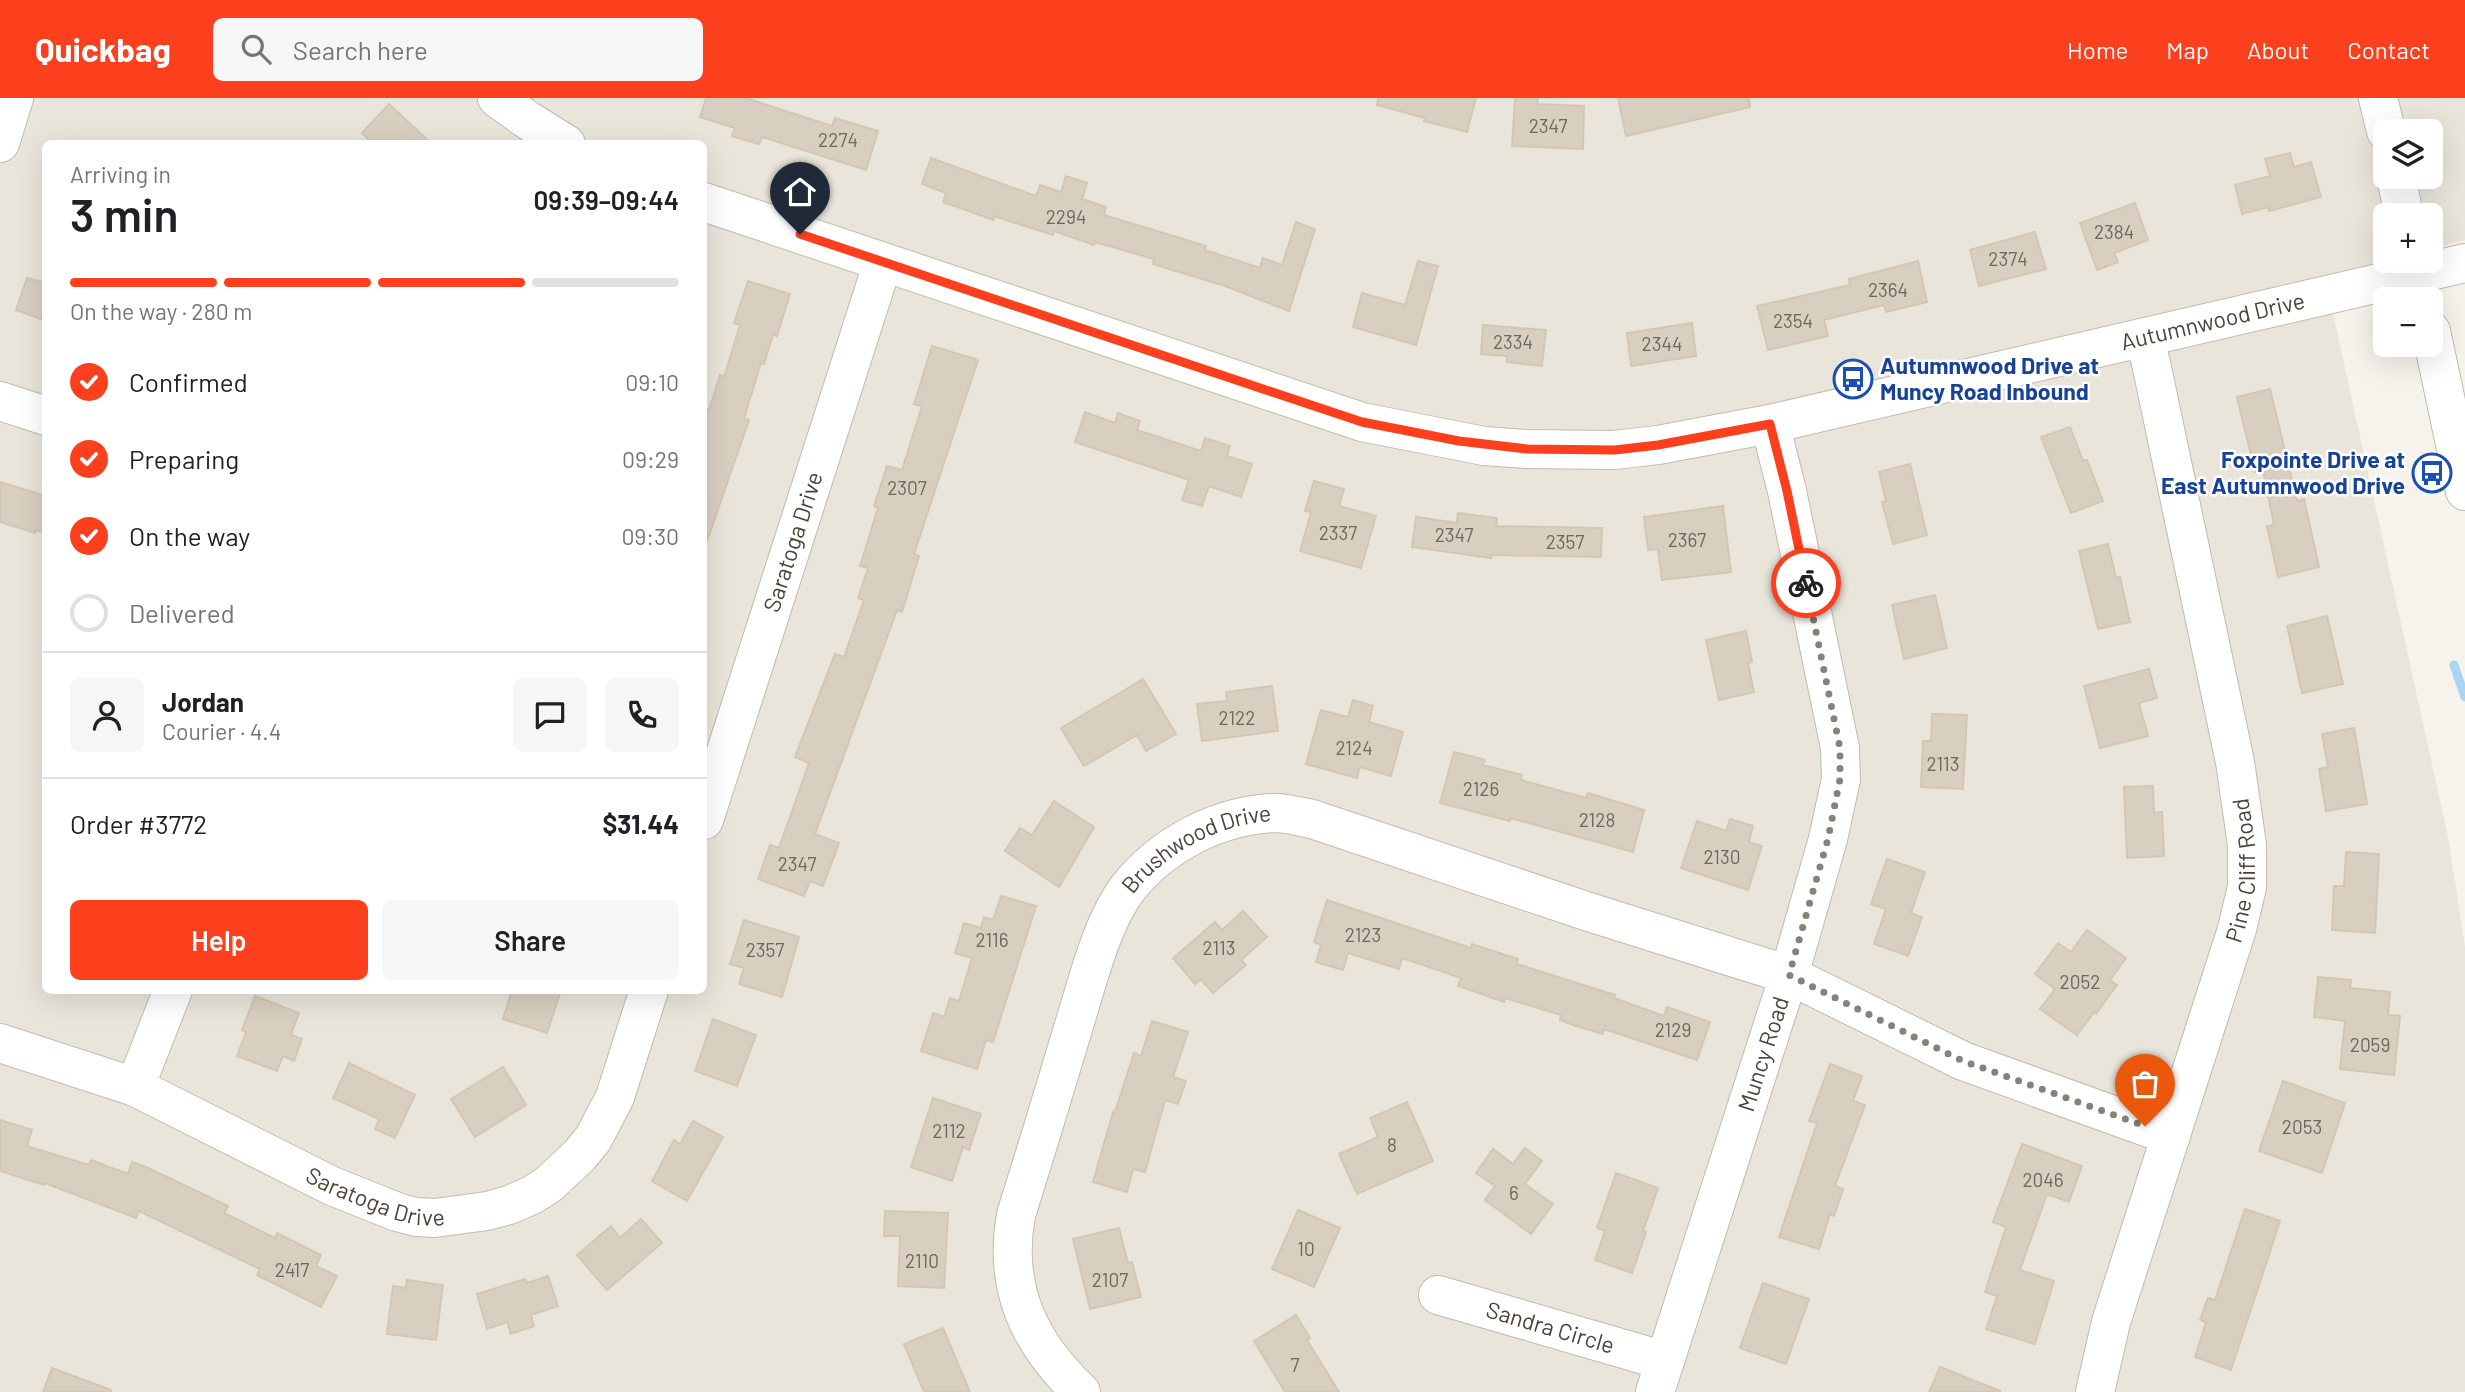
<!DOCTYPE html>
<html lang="en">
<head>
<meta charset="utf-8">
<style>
  body { margin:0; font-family:Barlow,sans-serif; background:#f6f6f6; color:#202124; height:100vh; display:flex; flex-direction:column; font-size:26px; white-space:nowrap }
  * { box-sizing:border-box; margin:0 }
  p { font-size:23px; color:#757577 }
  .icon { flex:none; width:38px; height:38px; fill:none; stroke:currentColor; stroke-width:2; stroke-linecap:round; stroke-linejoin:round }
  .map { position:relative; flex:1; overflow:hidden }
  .panel { position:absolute; left:42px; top:42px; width:665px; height:854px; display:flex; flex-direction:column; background:#fff; border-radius:10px; box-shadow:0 7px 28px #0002 }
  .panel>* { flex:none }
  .fabs { position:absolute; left:2373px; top:21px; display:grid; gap:14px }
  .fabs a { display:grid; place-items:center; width:70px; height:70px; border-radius:10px; background:#fff; box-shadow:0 7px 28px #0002; font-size:35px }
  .pin { position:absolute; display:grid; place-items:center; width:60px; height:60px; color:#fff; margin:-72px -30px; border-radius:50% 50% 50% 0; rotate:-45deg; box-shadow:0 0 7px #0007 }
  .pin .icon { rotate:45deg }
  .courier { position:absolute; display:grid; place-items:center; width:70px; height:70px; margin:-35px; border:5px solid #fc3f1d; border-radius:50%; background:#fff; color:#222; box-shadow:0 2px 9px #0007 }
  .overview em { font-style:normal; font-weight:600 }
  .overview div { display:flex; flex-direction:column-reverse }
  .overview { display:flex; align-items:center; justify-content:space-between; height:119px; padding:0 28px }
  h1 { font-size:46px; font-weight:600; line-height:52px }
  .bar { display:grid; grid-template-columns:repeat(4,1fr); gap:10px 7px; align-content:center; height:84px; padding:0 28px }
  .bar i { height:9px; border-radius:5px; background:#e0e0e0 }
  .bar .active { background:#fc3f1d }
  .bar p { grid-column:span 4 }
  .line { display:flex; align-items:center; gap:18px; padding:0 28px; border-top:2px solid #e0e0e0 }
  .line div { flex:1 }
  .round { display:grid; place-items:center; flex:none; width:74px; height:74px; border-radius:10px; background:#f6f6f6 }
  ol { padding:0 28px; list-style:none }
  li { display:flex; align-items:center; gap:21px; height:77px }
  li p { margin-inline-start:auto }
  li .icon { padding:7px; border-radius:50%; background:#fc3f1d; color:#fff; stroke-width:4 }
  li:last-child { color:#757577 }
  li i { width:38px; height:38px; border:4px solid #e0e0e0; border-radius:50% }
  .primary-button { display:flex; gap:14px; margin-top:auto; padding:14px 28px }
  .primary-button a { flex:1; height:80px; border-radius:10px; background:#fc3f1d; color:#fff; font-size:28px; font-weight:600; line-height:80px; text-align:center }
  .primary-button a+a { background:#f6f6f6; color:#202124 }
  header { display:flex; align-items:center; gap:42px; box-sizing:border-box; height:98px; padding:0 35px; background:#fc3f1d; color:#fff }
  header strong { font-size:33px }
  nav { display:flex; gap:38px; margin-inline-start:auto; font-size:24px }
  .search { width:490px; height:63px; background:#f6f6f6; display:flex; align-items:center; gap:18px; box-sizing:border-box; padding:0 24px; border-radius:10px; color:#757577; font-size:26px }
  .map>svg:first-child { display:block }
  .residential { fill:#eae5da; fill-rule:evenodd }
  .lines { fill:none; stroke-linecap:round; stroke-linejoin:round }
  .stream { stroke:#a9d4f2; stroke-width:9 }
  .building { fill:#d8cfc1; stroke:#d3c7b4; stroke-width:2 }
  .minor-casing { stroke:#c2bbae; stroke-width:40 }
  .minor { stroke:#fff; stroke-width:38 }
  .done { stroke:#878178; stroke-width:7; stroke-dasharray:0 12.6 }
  .route { stroke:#fc3f1d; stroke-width:9 }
  .labels { text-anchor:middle; stroke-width:5; stroke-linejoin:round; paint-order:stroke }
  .number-label { font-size:19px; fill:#6e675b }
  .street-label { font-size:23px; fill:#4b4439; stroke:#fff }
  .transit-label { font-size:23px; font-weight:bold; fill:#164399; stroke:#fff; text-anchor:start }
</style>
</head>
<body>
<header>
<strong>Quickbag</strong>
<div class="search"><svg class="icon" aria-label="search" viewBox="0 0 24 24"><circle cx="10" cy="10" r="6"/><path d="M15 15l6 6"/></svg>Search here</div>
<nav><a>Home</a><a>Map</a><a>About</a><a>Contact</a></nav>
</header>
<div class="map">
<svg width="2465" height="1294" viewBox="0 0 2465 1294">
  <rect width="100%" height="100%" fill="#f6f3ec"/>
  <!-- residential -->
  <path class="residential" d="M 0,0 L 2465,0 L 2465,142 L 2431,151 L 2431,117 L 2385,117 L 2385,163 L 2325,179 L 2448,739 L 2465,849 L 2465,1294 L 0,1294 ZM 2385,33 L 2431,33 L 2431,79 L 2385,79 ZM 46,46 L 704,46 L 704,892 L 46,892 Z"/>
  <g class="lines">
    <!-- stream -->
    <path class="stream" d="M 2454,567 L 2465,599"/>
  </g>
  <!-- building -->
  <path class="building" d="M 706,0 L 746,0 L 832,28 L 835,20 L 878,33 L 866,72 L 762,39 L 759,46 L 732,38 L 735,30 L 700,19 Z
    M 1378,0 L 1476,0 L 1467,34 L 1424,23 L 1425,20 L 1377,7 Z
    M 1515,0 L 1538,0 L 1537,6 L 1584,8 L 1583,51 L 1512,48 Z
    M 1618,0 L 1749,0 L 1750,9 L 1626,38 Z
    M 389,6 L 432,46 L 373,46 L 362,35 Z
    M 2290,55 L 2294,69 L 2311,64 L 2321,99 L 2269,113 L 2268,109 L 2242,116 L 2235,87 L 2270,78 L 2265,61 Z
    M 931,60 L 1036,98 L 1040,87 L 1061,94 L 1066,78 L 1087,85 L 1082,101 L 1106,109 L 1104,117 L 1206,148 L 1205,152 L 1260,170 L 1263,160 L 1282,167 L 1296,124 L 1315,131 L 1289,213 L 1225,188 L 1153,166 L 1154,161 L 1095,144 L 1094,147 L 1054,133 L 1053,137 L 994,118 L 993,122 L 943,104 L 946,95 L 922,86 Z
    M 2135,105 L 2148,142 L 2114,155 L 2118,164 L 2097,172 L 2080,125 Z
    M 2035,134 L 2046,171 L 1979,188 L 1970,152 Z
    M 1418,163 L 1438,168 L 1416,247 L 1353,229 L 1362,195 L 1405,207 Z
    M 1918,163 L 1927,204 L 1886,214 L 1884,207 L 1824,222 L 1828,238 L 1768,252 L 1757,208 L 1850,187 L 1849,181 Z
    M 27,180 L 46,185 L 46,223 L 16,212 Z
    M 748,183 L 790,196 L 777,238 L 773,237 L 764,266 L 761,265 L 744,320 L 749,322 L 707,443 L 704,443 L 704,310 L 709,312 L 720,277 L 724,279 L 740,227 L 734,225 Z
    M 1692,225 L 1696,258 L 1631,268 L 1627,235 Z
    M 1483,227 L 1546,232 L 1542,268 L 1507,264 L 1507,258 L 1481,256 Z
    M 932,248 L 978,262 L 914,456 L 919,458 L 902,514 L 897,512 L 815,736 L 839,745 L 823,788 L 810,783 L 804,798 L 758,781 L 770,747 L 779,750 L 809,665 L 795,659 L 835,556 L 844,559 L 864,502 L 858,500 L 868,470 L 860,468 L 878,410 L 874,408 L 887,368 L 902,372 L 922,308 L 914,306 Z
    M 2270,291 L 2297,403 L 2304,401 L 2319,469 L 2278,479 L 2267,428 L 2274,427 L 2263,372 L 2255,374 L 2237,299 Z
    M 1085,314 L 1115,325 L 1118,315 L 1140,323 L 1137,332 L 1201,353 L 1205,340 L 1230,348 L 1227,358 L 1252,366 L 1241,399 L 1209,388 L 1202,408 L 1182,402 L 1189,382 L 1075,344 Z
    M 2070,329 L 2083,363 L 2087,362 L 2103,403 L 2071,415 L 2041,339 Z
    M 1910,366 L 1927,437 L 1893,446 L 1882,404 L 1886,403 L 1879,374 Z
    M 1314,383 L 1344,391 L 1339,408 L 1376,418 L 1361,470 L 1300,453 L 1311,414 L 1305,413 Z
    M 0,384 L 46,398 L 46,435 L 36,432 L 35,435 L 0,424 Z
    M 1723,408 L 1731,474 L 1662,482 L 1658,451 L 1648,452 L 1644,419 Z
    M 1458,415 L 1497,420 L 1496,428 L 1602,430 L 1601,459 L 1491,457 L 1491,460 L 1412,449 L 1416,419 L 1457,425 Z
    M 2108,446 L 2116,480 L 2120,479 L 2130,524 L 2098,531 L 2079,453 Z
    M 1935,497 L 1947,550 L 1904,561 L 1892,507 Z
    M 2327,518 L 2343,586 L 2302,595 L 2287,528 Z
    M 1746,533 L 1752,564 L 1748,565 L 1754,594 L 1719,602 L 1706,542 Z
    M 2149,571 L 2157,600 L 2139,605 L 2148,638 L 2100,650 L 2084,588 Z
    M 1143,581 L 1176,636 L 1146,653 L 1137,637 L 1084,668 L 1061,630 Z
    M 1272,588 L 1278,633 L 1202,643 L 1197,606 L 1227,603 L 1226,594 Z
    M 1353,602 L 1373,608 L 1369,624 L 1403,634 L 1391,678 L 1360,669 L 1357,680 L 1306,666 L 1321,612 L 1348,619 Z
    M 1932,616 L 1967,617 L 1963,691 L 1921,689 L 1923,643 L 1931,643 Z
    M 2354,630 L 2367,706 L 2326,713 L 2319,671 L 2328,669 L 2322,636 Z
    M 1454,654 L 1485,662 L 1483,667 L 1522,677 L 1521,682 L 1586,700 L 1588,695 L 1644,712 L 1633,754 L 1511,720 L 1510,723 L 1440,705 Z
    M 2153,688 L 2154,715 L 2162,714 L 2164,758 L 2127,760 L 2124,689 Z
    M 1054,703 L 1094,729 L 1059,789 L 1005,753 L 1020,730 L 1032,737 Z
    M 1730,721 L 1753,728 L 1749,744 L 1762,748 L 1748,792 L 1681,770 L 1697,723 L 1726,733 Z
    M 2346,754 L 2379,756 L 2375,835 L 2332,832 L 2334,788 L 2344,788 Z
    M 1887,761 L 1925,774 L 1911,815 L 1922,819 L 1908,858 L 1874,846 L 1886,811 L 1871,806 Z
    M 1001,798 L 1036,808 L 993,944 L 986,942 L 977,971 L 921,953 L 933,915 L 944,919 L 950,900 L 959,903 L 972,860 L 955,855 L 964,825 L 981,830 L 984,819 L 993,822 Z
    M 1327,802 L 1471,850 L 1472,846 L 1518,861 L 1517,866 L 1615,897 L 1614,900 L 1664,918 L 1667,909 L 1710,924 L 1697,962 L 1604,931 L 1603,936 L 1573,927 L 1560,922 L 1561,917 L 1505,900 L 1504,904 L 1458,888 L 1461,880 L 1402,860 L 1399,871 L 1348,855 L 1343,872 L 1316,864 L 1321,847 L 1314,844 Z
    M 1243,813 L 1267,839 L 1241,862 L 1246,867 L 1213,895 L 1201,881 L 1195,886 L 1173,860 L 1215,824 L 1222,832 Z
    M 744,822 L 799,839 L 782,899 L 739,886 L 744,870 L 730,866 Z
    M 2087,832 L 2126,860 L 2110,882 L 2117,887 L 2096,916 L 2094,914 L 2077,937 L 2040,911 L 2055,891 L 2035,876 L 2058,845 L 2071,854 Z
    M 2318,879 L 2351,882 L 2350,890 L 2390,894 L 2388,917 L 2400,918 L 2394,977 L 2340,971 L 2345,923 L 2314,919 Z
    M 512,892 L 561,892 L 547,935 L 503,921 Z
    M 255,898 L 299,915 L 291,937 L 302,941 L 294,963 L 283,958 L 277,973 L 237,958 L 246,934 L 242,932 Z
    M 713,921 L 756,937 L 737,988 L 695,973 Z
    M 1152,923 L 1188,934 L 1173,979 L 1186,983 L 1178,1006 L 1165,1002 L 1145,1074 L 1133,1071 L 1127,1094 L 1093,1084 L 1113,1014 L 1115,1014 L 1134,955 L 1141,958 Z
    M 349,965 L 415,997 L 395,1040 L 375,1031 L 379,1021 L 333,1000 Z
    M 1830,966 L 1862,978 L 1853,1003 L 1865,1007 L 1835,1088 L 1843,1091 L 1834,1118 L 1830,1116 L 1819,1151 L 1779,1139 L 1817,1025 L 1809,1023 Z
    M 503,969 L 526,1007 L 475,1039 L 451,1001 Z
    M 2283,983 L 2345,1005 L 2322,1075 L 2259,1053 Z
    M 933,1000 L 981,1016 L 969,1052 L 963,1049 L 952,1083 L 911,1069 Z
    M 1407,1004 L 1433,1063 L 1357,1096 L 1339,1056 L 1378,1039 L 1370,1020 Z
    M 0,1022 L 32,1032 L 27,1048 L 89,1067 L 91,1062 L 128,1076 L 132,1064 L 146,1069 L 228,1108 L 224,1115 L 275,1140 L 277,1135 L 321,1157 L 316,1168 L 337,1178 L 321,1209 L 257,1177 L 260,1171 L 139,1113 L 136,1120 L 45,1085 L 44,1087 L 0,1073 Z
    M 693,1023 L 723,1039 L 687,1103 L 652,1083 L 674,1042 L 680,1046 Z
    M 2022,1046 L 2082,1068 L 2069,1104 L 2047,1096 L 2020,1172 L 2054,1183 L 2035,1246 L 1986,1231 L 1997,1198 L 1985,1194 L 2006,1129 L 1993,1124 Z
    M 1525,1050 L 1542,1063 L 1525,1086 L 1553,1106 L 1531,1136 L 1485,1102 L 1495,1088 L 1476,1075 L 1493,1051 L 1513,1066 Z
    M 1616,1075 L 1658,1090 L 1643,1133 L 1646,1134 L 1632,1175 L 1595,1162 L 1605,1133 L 1597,1130 Z
    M 2245,1111 L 2280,1123 L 2231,1272 L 2195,1259 L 2206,1224 L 2200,1222 L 2208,1200 L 2215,1202 Z
    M 1298,1112 L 1340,1130 L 1314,1189 L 1272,1171 Z
    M 885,1113 L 948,1115 L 944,1190 L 898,1188 L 900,1138 L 884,1138 Z
    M 641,1121 L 662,1145 L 607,1192 L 577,1157 L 611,1128 L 620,1140 Z
    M 1119,1130 L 1128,1165 L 1132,1164 L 1141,1199 L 1090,1211 L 1073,1141 Z
    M 548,1178 L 558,1208 L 531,1217 L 534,1228 L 511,1236 L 507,1224 L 487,1231 L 477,1196 L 525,1181 L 527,1185 Z
    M 407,1182 L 443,1187 L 436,1242 L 387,1236 L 393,1188 L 406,1190 Z
    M 1763,1185 L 1809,1201 L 1786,1266 L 1740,1250 Z
    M 1296,1217 L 1310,1240 L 1307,1242 L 1339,1294 L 1285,1294 L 1254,1243 Z
    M 943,1230 L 970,1294 L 924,1294 L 904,1246 Z
    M 1940,1269 L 2000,1293 L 2000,1294 L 1929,1294 Z
    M 52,1270 L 111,1292 L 111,1294 L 43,1294 Z"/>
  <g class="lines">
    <defs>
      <g id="minor">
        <path d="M 497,0 L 526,21 L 566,46"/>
        <path d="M 2378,0 L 2386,33"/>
        <path d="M 0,45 L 14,0"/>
        <path d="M 2396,79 L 2404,117"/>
        <path id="s1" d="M 704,104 L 1362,324 L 1484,348 L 1527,351 L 1614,352 L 1658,347 L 1770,326 L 2465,165"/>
        <path d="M 2431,233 L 2465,393"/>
        <path d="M 0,303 L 46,318"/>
        <path id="s2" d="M 704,722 L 883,164"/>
        <path id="s3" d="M 0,945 L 135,989 L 332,1088 L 397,1114 L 416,1119 L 435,1120 L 487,1113 L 509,1107 L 532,1097 L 549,1086 L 579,1058 L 593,1041 L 615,999 L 649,892"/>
        <path d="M 135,989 L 173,892"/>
        <path id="s4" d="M 1438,1197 L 1665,1263"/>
        <path id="s5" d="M 1081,1294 C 1029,1245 1003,1190 1016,1117 C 1036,1053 1056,988 1075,924 C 1088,882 1102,824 1128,790 C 1163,746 1219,717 1275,715 C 1287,715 1300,719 1312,721 L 1589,814 L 1789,877 L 1963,963 L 2171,1038"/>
        <path id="s6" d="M 1655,1294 L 1789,877 L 1828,741 L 1841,681 L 1840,650 L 1787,393 L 1770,326"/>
        <path id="s7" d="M 2095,1294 L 2111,1224 L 2237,831 L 2247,789 L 2247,747 L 2235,664 L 2151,265 L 2144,240"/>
      </g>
    </defs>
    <!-- minor casing -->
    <use href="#minor" class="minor-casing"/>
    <!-- minor -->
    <use href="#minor" class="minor"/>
  </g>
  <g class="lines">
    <!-- done -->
    <path class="done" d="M 1806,485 L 1840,650 L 1840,681 L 1828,741 L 1789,877 L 1963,963 L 2145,1028"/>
    <!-- route -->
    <path class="route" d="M 800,136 L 1362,324 L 1459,343 L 1527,351 L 1615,352 L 1658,347 L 1770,326 L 1787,393 L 1806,485"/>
  </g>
  <!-- icons -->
  <defs>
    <symbol id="bus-ring" viewBox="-11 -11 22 22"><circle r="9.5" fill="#fff" stroke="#1a4fb4" stroke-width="1.5"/><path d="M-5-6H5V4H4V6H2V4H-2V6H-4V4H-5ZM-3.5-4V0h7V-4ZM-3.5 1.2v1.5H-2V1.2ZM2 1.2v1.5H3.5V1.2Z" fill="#1a4fb4"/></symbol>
  </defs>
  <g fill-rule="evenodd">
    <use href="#bus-ring" x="1831" y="259" width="44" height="44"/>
    <use href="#bus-ring" x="2410" y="353" width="44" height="44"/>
  </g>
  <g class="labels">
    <!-- number labels -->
    <g class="number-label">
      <text x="1548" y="35">2347</text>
      <text x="838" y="49">2274</text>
      <text x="1066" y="126">2294</text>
      <text x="2114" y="141">2384</text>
      <text x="2008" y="168">2374</text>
      <text x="1888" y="199">2364</text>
      <text x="1793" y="230">2354</text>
      <text x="1513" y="251">2334</text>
      <text x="1662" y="253">2344</text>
      <text x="907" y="397">2307</text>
      <text x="1338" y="442">2337</text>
      <text x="1454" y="444">2347</text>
      <text x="1687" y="449">2367</text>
      <text x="1565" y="451">2357</text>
      <text x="1237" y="627">2122</text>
      <text x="1354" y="657">2124</text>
      <text x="1943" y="673">2113</text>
      <text x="1481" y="698">2126</text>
      <text x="1597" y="729">2128</text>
      <text x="1722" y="766">2130</text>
      <text x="797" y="773">2347</text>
      <text x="1363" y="844">2123</text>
      <text x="992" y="849">2116</text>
      <text x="1219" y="857">2113</text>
      <text x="765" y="859">2357</text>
      <text x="2080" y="891">2052</text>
      <text x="1673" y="939">2129</text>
      <text x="2370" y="954">2059</text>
      <text x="2302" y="1036">2053</text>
      <text x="949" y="1040">2112</text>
      <text x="1392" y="1054">8</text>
      <text x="2043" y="1089">2046</text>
      <text x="1514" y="1102">6</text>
      <text x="1306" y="1158">10</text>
      <text x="922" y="1170">2110</text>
      <text x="292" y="1179">2417</text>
      <text x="1110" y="1189">2107</text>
      <text x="1295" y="1274">7</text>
    </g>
    <!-- street labels -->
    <g class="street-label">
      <text dy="8" stroke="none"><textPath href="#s1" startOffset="1561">Autumnwood Drive</textPath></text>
      <text dy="8" stroke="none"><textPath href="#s2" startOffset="292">Saratoga Drive</textPath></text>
      <text dy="8" stroke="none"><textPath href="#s5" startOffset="626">Brushwood Drive</textPath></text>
      <text dy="8" stroke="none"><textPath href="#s7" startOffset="544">Pine Cliff Road</textPath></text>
      <text dy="8" stroke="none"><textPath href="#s6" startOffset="355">Muncy Road</textPath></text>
      <text dy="8" stroke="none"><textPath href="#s3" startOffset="408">Saratoga Drive</textPath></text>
      <text dy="8" stroke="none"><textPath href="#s4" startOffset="117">Sandra Circle</textPath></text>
    </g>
    <!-- transit labels -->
    <g class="transit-label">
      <text x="1880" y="276">Autumnwood Drive at<tspan x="1880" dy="26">Muncy Road Inbound</tspan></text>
      <text x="2405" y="370" text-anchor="end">Foxpointe Drive at<tspan x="2405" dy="26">East Autumnwood Drive</tspan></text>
    </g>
  </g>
</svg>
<div class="fabs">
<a><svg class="icon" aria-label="layers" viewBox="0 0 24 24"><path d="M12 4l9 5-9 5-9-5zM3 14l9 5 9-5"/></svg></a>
<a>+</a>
<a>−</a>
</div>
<div class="pin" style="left:2145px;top:1028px;background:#ea580c"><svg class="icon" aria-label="bag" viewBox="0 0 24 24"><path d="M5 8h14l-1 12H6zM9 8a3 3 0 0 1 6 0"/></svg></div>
<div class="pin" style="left:800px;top:136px;background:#1f2937"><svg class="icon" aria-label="home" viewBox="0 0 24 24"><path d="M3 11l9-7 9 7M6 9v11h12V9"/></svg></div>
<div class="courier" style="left:1806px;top:485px"><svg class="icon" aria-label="bike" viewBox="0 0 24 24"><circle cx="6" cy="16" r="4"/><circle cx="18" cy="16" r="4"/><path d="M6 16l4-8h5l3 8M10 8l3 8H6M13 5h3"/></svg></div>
<section class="panel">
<div class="overview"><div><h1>3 min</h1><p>Arriving in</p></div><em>09:39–09:44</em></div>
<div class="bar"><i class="active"></i><i class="active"></i><i class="active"></i><i></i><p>On the way · 280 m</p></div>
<ol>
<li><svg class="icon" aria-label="check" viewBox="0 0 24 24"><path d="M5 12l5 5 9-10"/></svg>Confirmed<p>09:10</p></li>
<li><svg class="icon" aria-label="check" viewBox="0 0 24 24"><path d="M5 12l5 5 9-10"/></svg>Preparing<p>09:29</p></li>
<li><svg class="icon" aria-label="check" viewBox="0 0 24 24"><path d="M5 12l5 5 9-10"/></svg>On the way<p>09:30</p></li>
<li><i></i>Delivered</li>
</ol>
<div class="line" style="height:126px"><a class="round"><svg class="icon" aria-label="person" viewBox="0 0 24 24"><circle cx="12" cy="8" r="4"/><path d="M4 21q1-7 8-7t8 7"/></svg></a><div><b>Jordan</b><p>Courier · 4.4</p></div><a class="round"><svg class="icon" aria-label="chat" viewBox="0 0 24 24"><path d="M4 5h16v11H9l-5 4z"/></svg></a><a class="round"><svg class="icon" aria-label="phone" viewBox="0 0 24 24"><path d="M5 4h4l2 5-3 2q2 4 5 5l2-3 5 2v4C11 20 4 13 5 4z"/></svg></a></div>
<div class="line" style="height:91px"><div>Order #3772</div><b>$31.44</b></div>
<div class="primary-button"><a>Help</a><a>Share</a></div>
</section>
</div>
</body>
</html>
